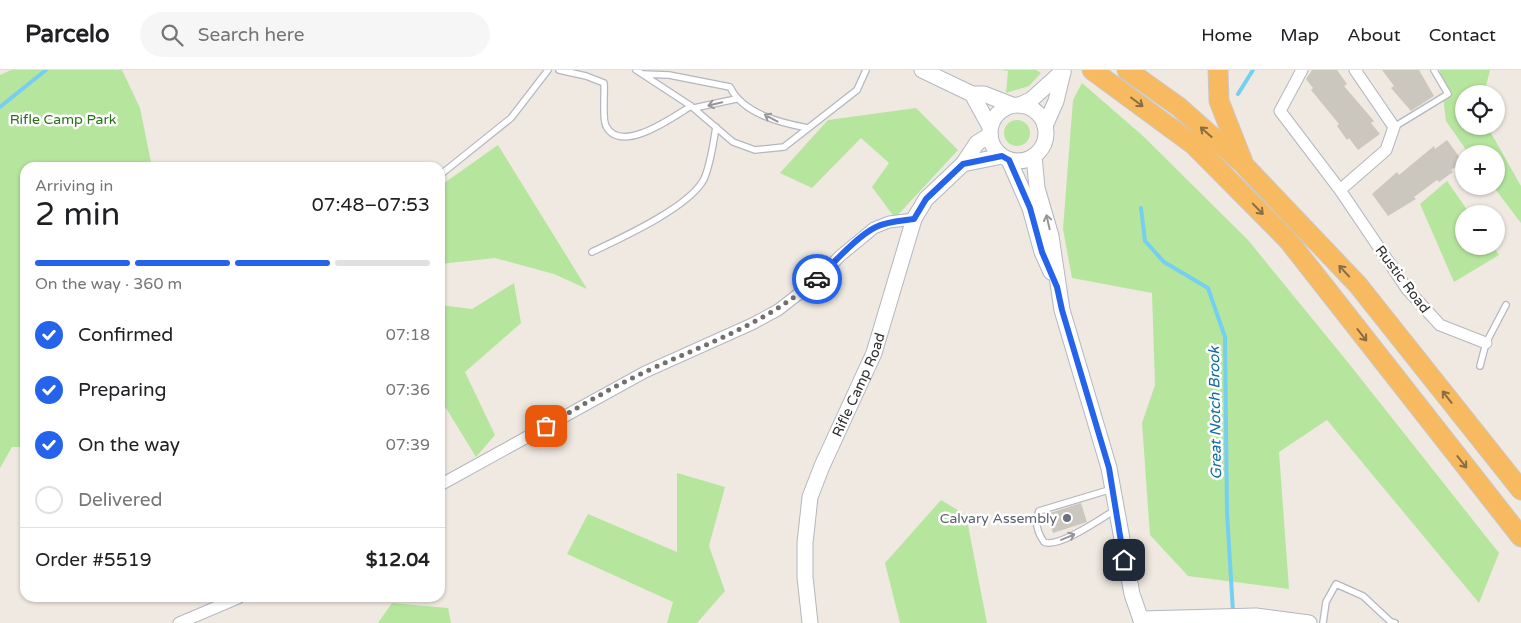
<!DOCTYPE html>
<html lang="en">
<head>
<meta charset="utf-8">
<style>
  body { margin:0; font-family:"Varela Round",sans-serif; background:#f6f6f6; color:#202124; height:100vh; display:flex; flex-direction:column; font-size:19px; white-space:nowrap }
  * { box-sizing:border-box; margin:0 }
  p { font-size:16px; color:#757577 }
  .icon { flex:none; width:28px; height:28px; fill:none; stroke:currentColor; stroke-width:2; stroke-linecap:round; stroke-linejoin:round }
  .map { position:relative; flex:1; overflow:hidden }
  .drawer { position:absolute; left:20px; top:92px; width:425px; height:440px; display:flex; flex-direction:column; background:#fff; border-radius:15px; box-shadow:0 1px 4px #0004 }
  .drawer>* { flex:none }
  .buttons { position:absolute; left:1455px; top:15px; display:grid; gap:10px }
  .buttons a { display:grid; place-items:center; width:50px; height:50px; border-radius:50%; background:#fff; box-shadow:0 1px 4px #0004; font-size:25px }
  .pin { position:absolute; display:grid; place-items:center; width:42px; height:42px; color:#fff; margin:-21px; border-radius:10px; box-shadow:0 2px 8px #0006 }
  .courier { position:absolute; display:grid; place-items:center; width:50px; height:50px; margin:-25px; border:4px solid #2563eb; border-radius:50%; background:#fff; color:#222; box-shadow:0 1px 6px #0007 }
  .head em { font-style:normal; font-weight:600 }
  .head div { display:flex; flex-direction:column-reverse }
  .head { display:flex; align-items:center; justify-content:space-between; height:85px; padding:0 15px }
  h1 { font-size:32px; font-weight:600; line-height:38px }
  .bar { display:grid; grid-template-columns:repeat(4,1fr); gap:8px 5px; align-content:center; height:60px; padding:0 15px }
  .bar i { height:6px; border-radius:4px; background:#e0e0e0 }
  .bar .active { background:#2563eb }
  .bar p { grid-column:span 4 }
  .line { display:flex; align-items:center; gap:12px; padding:0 15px; border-top:1px solid #e0e0e0 }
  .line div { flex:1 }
  ol { padding:0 15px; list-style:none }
  li { display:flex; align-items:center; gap:15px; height:55px }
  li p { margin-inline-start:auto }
  li .icon { padding:5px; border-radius:50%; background:#2563eb; color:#fff; stroke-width:4 }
  li:last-child { color:#757577 }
  li i { width:28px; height:28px; border:2px solid #e0e0e0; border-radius:50% }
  header { display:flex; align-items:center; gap:30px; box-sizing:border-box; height:70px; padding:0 25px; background:#fff; border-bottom:1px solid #e0e0e0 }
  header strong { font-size:24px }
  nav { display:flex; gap:28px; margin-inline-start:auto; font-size:18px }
  .search { width:350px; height:45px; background:#f6f6f6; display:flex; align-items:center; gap:12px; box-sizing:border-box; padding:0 18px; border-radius:28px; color:#757577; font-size:19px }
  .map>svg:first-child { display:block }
  .green { fill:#b6e59e }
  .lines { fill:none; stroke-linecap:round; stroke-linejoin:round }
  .stream { stroke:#75cff0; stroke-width:4 }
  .building { fill:#cbc7bf }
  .service-casing { stroke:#b4b7c1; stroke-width:8 }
  .minor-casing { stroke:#b4b7c1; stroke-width:13 }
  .tertiary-casing { stroke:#b4b7c1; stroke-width:17 }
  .trunk-casing { stroke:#c9c9c9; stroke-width:21 }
  .service { stroke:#fff; stroke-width:5.5 }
  .minor { stroke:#fff; stroke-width:11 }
  .tertiary { stroke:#fff; stroke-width:15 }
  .trunk { stroke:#f8ba60; stroke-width:19 }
  .oneway { stroke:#896d44 }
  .oneway2 { stroke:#969696 }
  .done { stroke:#726f6d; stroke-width:5; stroke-dasharray:0 9 }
  .route { stroke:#2563eb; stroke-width:6 }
  .worship-dot { fill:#6b7280; stroke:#fff; stroke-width:2 }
  .labels { text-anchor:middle; stroke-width:5; stroke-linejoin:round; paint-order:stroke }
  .park-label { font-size:14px; fill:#2c6e1b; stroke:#fff }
  .street-label { font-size:14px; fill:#2e2e2e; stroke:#fff }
  .worship-label { font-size:14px; fill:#5b616d; stroke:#fff; text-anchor:end }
  .water-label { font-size:15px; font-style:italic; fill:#0d6fa3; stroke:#fff }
</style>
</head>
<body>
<header>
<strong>Parcelo</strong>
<div class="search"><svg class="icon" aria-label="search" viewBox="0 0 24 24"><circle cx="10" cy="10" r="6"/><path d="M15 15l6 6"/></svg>Search here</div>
<nav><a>Home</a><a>Map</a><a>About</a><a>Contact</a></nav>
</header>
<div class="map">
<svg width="1521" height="553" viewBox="0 0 1521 553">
  <rect width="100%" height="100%" fill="#efe9e1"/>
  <!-- green -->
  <path class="green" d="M 11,0 L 122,0 L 140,38 L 152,97 L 25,98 L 25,377 L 12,377 L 0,398 L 0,5 Z
    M 1001,0 L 1036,0 L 1041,3 L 1029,16 L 1006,23 L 1008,1 Z
    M 1440,0 L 1490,0 L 1484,24 L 1464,24 L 1464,56 L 1487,56 L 1521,116 L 1521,153 L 1493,116 L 1496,116 L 1496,84 L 1469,84 L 1446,51 Z
    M 1082,13 L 1143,66 L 1248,170 L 1346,290 L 1499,483 L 1479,533 L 1327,350 L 1279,382 L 1289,519 L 1188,506 L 1150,465 L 1142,353 L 1155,315 L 1152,223 L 1072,208 L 1063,159 L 1073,30 Z
    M 916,38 L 958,80 L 895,148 L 872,117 L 889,93 L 861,68 L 812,118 L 780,103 L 828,50 Z
    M1004 63a13 13 0 1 1 26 0a13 13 0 1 1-26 0Z
    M 498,75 L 587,219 L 554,204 L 495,188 L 440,194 L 440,116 Z
    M 1447,111 L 1470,144 L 1464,144 L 1464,176 L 1493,176 L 1499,185 L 1454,212 L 1420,134 Z
    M 514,213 L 521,253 L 465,302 L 495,365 L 476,387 L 446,338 L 440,339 L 440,235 L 472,239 Z
    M 677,403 L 725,417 L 709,476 L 725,521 L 697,553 L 667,553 L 673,532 L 567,484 L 588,444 L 677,482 Z
    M 941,430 L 966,445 L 987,553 L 900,553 L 885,493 Z
    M 392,533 L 448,538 L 451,553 L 378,553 Z"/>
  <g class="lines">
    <!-- stream -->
    <path class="stream" d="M 1238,24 L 1253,0
      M 0,37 L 46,0
      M 1141,138 L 1145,171 L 1164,192 L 1208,218 L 1225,267 L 1227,442 L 1233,542"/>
  </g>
  <!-- building -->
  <path class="building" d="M 1312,0 L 1337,0 L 1347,14 L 1344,16 L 1374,51 L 1371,53 L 1380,64 L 1358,80 L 1349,68 L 1347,70 L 1337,56 L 1339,54 L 1311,20 L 1313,18 L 1306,9 Z
    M 1382,0 L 1419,0 L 1434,26 L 1411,41 L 1391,18 L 1394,16 Z
    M 1447,70 L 1463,92 L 1451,100 L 1453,102 L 1439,112 L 1437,110 L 1414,127 L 1416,129 L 1388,146 L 1372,124 L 1397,102 L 1399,105 L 1434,76 L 1435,79 Z
    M 1081,433 L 1087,452 L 1053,463 L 1047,444 Z"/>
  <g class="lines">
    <defs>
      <path id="service" d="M 559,0 L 586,6 L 604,13 C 605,22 602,49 606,56 C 621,85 673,47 691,36
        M 636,0 L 691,36 L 733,72 L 755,80 L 784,77 L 857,20 L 866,0
        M 643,4 L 669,5 L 730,17 C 743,44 781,53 808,58
        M 694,38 L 736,29
        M 1394,57 L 1448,24 L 1434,0
        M 440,105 L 511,48 L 548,0
        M 592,182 C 621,168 690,137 704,109 C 711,93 713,74 716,57
        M 1480,296 L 1486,273 L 1506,235
        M 1112,419 L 1039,441 C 1034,452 1037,462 1044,472 C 1058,479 1102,448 1115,440
        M 1323,553 L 1326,532 L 1336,514 L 1363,526 L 1391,552 L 1395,553"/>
      <path id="minor" d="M 1302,0 L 1280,41 L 1340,120 L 1407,219 L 1440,255 L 1486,273
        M 1340,120 L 1386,80 L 1394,57 L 1355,0
        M 440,415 L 645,302 L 752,254 L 778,240 L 818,209 L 840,186 L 874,158 L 889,152 L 914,149
        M 179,553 L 238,528"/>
      <g id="tertiary">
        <path d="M 922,0 L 972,24 L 984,24 L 1012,35"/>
        <path d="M 972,24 L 990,57"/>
        <circle cx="1018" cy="63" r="28"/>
        <path d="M 1020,35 L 1032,29 L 1063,1"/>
        <path d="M 1045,56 L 1056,31 L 1063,2"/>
        <path d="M 1034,86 L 1037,118 L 1051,166 L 1062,240 L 1109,398 L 1132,524 L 1142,553"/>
        <path d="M 1009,90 L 1030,138 L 1042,182 L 1051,202"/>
        <path d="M 963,94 L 1002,86"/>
        <path d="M 1141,549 L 1256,546 L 1309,553"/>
        <path id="s1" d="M 810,553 L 805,507 L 805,473 L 810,427 L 822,396 L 874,283 L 914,149 L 926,129 L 963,94 L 977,73 L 990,65"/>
      </g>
      <path id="trunk" d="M 1092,0 L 1194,75 L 1288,170 L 1521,467
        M 1127,0 L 1179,37 L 1243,94 L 1358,215 L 1521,420
        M 1218,0 L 1219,31 L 1243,92"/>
    </defs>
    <!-- service casing -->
    <use href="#service" class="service-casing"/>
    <!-- minor casing -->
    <use href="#minor" class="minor-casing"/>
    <!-- tertiary casing -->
    <use href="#tertiary" class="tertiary-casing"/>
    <!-- trunk casing -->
    <use href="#trunk" class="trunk-casing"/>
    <!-- service -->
    <use href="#service" class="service"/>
    <!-- minor -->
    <use href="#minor" class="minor"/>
    <!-- tertiary -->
    <use href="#tertiary" class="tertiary"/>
    <!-- trunk -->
    <use href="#trunk" class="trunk"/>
  </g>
  <!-- one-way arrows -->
  <defs><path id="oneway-shaft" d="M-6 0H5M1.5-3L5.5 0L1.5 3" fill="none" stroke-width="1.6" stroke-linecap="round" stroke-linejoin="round" transform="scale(1.25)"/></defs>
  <g class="oneway">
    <use href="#oneway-shaft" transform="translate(1137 32) rotate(37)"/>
    <use href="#oneway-shaft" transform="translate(1206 62) rotate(-139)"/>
    <use href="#oneway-shaft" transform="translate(1258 139) rotate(46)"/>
    <use href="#oneway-shaft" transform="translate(1344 201) rotate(-133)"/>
    <use href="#oneway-shaft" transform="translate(1362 265) rotate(52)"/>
    <use href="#oneway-shaft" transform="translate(1447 327) rotate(-128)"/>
    <use href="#oneway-shaft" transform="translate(1462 392) rotate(52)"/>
  </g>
  <g class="oneway2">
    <use href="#oneway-shaft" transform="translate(715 34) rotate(167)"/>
    <use href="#oneway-shaft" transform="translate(771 48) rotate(-152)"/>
    <use href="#oneway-shaft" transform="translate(1048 152) rotate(-103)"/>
    <use href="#oneway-shaft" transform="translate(1068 467) rotate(-23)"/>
  </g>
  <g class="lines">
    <!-- done -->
    <path class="done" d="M 546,356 C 579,337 612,317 647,301 C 709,272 764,255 817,209"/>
    <!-- route -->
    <path class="route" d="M 817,209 C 832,195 857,166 876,157 C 888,151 901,151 914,149 L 926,129 L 963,94 L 1002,86 L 1009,90 L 1030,138 L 1042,182 L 1057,217 L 1062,240 L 1109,398 L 1124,490"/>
  </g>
  <!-- markers -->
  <circle class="worship-dot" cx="1067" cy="448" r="5"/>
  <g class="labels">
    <!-- park labels -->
    <g class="park-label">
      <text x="63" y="54">Rifle Camp Park</text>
    </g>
    <!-- street labels -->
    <g class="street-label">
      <text transform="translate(1403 209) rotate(53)" y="5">Rustic Road</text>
      <text dy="5" stroke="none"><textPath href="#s1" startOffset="249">Rifle Camp Road</textPath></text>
    </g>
    <!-- worship labels -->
    <g class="worship-label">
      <text x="1057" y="453">Calvary Assembly</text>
    </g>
    <!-- water labels -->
    <g class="water-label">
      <text transform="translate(1215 343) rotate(-91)" y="5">Great Notch Brook</text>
    </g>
  </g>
</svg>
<div class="buttons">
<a><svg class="icon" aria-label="locate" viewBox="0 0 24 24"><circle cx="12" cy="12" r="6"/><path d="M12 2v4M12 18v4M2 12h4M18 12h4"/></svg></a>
<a>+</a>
<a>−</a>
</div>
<div class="pin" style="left:546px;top:356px;background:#ea580c"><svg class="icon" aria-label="bag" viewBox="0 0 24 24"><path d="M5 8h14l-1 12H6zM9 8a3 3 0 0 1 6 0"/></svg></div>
<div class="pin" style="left:1124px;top:490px;background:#1f2937"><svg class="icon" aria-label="home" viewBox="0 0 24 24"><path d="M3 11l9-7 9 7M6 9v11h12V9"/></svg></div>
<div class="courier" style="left:817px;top:209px"><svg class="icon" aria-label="car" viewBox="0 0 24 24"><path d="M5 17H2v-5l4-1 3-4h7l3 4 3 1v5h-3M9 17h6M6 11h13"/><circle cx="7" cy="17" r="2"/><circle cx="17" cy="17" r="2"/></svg></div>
<section class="drawer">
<div class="head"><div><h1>2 min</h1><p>Arriving in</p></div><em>07:48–07:53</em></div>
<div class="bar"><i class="active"></i><i class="active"></i><i class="active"></i><i></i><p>On the way · 360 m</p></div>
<ol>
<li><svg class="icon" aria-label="check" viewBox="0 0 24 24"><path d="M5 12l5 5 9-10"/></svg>Confirmed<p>07:18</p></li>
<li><svg class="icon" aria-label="check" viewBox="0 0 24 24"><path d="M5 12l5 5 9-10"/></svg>Preparing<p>07:36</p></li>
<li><svg class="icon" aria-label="check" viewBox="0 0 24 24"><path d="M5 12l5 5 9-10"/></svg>On the way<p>07:39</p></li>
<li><i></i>Delivered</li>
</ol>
<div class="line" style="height:65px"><div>Order #5519</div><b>$12.04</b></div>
</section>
</div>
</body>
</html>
